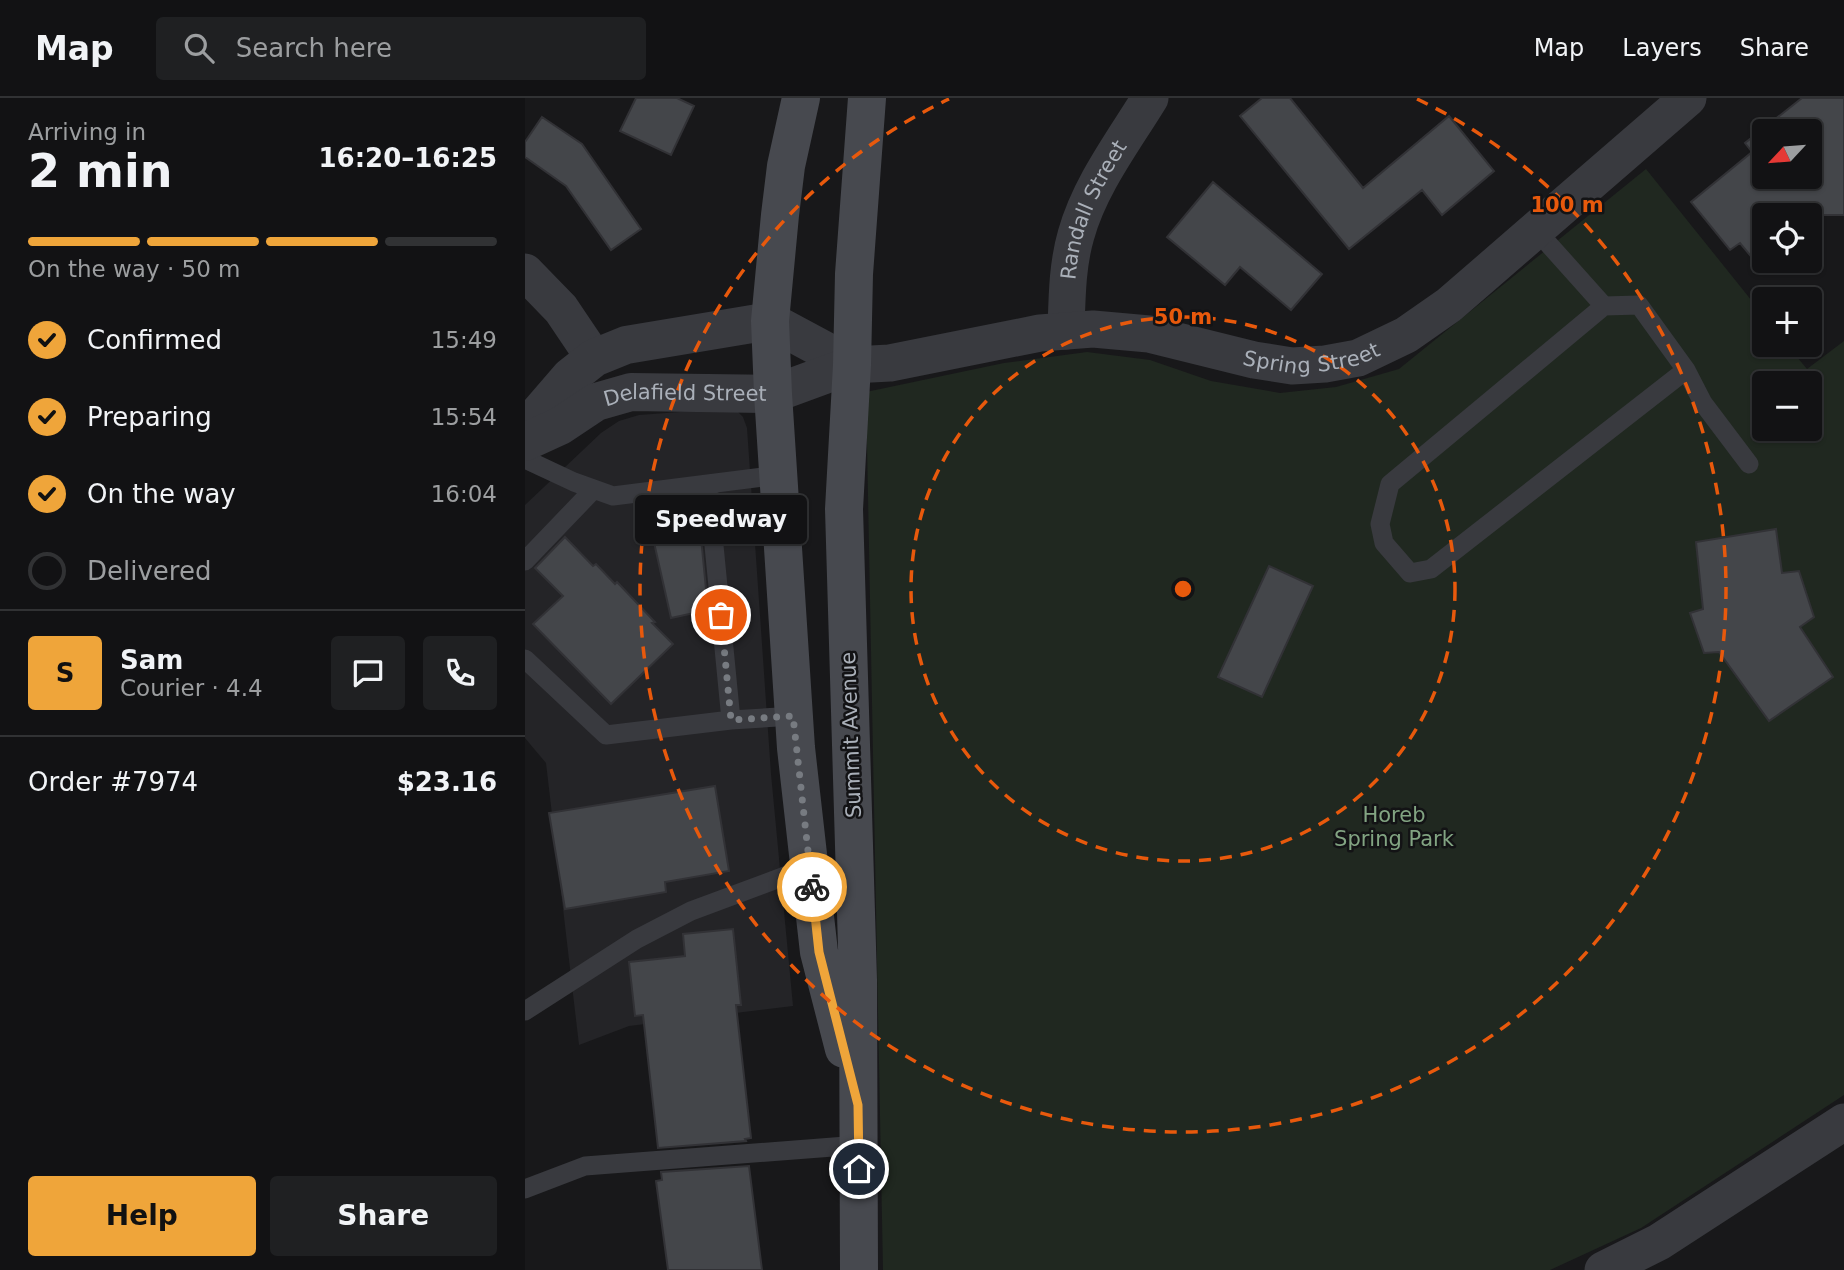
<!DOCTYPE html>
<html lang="en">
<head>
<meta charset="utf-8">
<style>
  body { margin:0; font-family:"DejaVu Sans",sans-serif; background:#1f2022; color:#f1f3f6; height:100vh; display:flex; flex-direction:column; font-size:26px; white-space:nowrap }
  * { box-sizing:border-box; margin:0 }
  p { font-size:23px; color:#9c9ea0 }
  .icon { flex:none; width:38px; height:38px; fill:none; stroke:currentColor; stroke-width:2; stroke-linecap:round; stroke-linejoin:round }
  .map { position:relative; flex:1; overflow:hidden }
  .panel { display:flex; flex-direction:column; background:#121214; width:525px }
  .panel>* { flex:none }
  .needle { width:46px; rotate:244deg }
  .buttons { position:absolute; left:1227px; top:21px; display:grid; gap:14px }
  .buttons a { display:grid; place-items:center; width:70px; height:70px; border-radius:7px; background:#121214; box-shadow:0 2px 5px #0004,0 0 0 2px #313234; font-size:35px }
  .pin { position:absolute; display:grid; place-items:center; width:60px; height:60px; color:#fff; margin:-30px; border:4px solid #fff; border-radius:50%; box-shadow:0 2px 7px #0007 }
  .courier { position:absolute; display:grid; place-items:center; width:70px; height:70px; margin:-35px; border:5px solid #efa53a; border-radius:50%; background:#fff; color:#222; box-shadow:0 2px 9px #0007 }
  .bubble { position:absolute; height:49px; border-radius:7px; background:#121214; box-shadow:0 2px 5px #0004,0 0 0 2px #313234; font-size:23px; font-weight:600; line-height:49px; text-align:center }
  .summary em { font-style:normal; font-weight:600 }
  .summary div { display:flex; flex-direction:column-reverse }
  .summary { display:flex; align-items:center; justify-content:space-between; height:119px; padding:0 28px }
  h1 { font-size:46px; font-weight:600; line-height:52px }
  .bar { display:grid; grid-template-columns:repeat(4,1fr); gap:10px 7px; align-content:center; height:84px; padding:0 28px }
  .bar i { height:9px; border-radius:5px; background:#313234 }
  .bar .selected { background:#efa53a }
  .bar p { grid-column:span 4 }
  .line { display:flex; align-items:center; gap:18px; padding:0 28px; border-top:2px solid #313234 }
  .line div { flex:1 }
  .round { display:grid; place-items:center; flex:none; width:74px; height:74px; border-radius:7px; background:#1f2022 }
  ol { padding:0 28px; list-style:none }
  li { display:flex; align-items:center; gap:21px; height:77px }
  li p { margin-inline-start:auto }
  li .icon { padding:7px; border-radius:50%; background:#efa53a; color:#111; stroke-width:4 }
  li:last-child { color:#9c9ea0 }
  li i { width:38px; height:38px; border:4px solid #313234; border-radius:50% }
  .action { display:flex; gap:14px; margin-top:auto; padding:14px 28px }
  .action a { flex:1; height:80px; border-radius:7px; background:#efa53a; color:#111; font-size:28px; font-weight:600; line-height:80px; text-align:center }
  .action a+a { background:#1f2022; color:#f1f3f6 }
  header { display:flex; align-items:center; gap:42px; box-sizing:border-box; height:98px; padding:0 35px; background:#121214; border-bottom:2px solid #313234 }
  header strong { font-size:33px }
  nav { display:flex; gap:38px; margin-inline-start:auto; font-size:24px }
  .search { width:490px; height:63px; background:#1f2022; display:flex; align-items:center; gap:18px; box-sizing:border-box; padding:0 24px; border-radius:7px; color:#9c9ea0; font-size:26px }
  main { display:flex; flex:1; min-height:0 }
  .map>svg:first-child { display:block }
  .built { fill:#242427 }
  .green { fill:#202820; fill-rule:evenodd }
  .building { fill:#44464a; stroke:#323236; stroke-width:2; fill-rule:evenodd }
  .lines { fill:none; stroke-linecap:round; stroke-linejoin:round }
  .service { stroke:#393a3f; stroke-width:19 }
  .minor { stroke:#393a3f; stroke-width:37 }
  .tertiary { stroke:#393a3f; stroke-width:38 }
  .secondary { stroke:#47494f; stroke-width:38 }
  .done { stroke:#777b81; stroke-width:7; stroke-dasharray:0 12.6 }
  .route { stroke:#efa53a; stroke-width:9 }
  .ring { fill:none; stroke:#e8590c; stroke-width:3.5; stroke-dasharray:12 9 }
  .labels { text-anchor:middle; stroke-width:5; stroke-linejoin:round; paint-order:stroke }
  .street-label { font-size:21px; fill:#aab0b9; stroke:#131315 }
  .park-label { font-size:21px; fill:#82a482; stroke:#131315 }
  .centre { fill:#e8590c; stroke:#131315; stroke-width:3.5 }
  .ring-label { font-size:21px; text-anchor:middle; font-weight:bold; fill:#e8590c; stroke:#131315; stroke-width:5; stroke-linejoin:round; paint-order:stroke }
</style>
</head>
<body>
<header>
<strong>Map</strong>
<div class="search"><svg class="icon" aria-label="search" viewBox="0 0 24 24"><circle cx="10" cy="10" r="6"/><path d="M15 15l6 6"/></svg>Search here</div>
<nav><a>Map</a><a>Layers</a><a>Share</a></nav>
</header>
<main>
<section class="panel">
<div class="summary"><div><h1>2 min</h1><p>Arriving in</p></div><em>16:20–16:25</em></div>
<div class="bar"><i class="selected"></i><i class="selected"></i><i class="selected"></i><i></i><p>On the way · 50 m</p></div>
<ol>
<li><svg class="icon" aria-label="check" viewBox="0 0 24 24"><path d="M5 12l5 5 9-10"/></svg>Confirmed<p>15:49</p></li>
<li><svg class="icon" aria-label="check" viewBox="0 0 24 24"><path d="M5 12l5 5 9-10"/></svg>Preparing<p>15:54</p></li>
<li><svg class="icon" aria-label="check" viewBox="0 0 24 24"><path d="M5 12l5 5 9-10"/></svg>On the way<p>16:04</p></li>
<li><i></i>Delivered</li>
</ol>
<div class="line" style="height:126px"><b class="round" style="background:#efa53a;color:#111">S</b><div><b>Sam</b><p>Courier · 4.4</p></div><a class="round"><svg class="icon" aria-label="chat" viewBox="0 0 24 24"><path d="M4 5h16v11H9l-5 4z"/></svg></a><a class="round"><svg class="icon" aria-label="phone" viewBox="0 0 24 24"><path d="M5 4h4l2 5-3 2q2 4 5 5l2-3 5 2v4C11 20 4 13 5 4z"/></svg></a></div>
<div class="line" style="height:91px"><div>Order #7974</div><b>$23.16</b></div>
<div class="action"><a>Help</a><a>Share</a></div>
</section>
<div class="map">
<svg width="1319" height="1172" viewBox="0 0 1319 1172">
  <rect width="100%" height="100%" fill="#18181a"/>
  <!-- built -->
  <path class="built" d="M 209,310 L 218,319 L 222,330 L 246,676 L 268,908 L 104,928 L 54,947 L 21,665 L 0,640 L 0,407 L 76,335 L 94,323 L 114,317 Z"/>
  <!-- green -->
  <path class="green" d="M 1121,71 L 1239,218 L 1239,247 L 1262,247 L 1282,271 L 1319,243 L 1319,997 L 1116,1130 L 1025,1172 L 358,1172 L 341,294 L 479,265 L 562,254 L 625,262 L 686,283 L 755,295 L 811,289 L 874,271 ZM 1239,285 L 1284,285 L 1284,331 L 1239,331 Z"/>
  <!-- building -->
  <path class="building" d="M 111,0 L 152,0 L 169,8 L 146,57 L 95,33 Z
    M 737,0 L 765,0 L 838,90 L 924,18 L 969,73 L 917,117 L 897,92 L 824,151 L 715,18 Z
    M 1277,0 L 1319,0 L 1319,117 L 1239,117 L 1239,174 L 1215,145 L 1205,152 L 1166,104 L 1227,54 L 1220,45 ZM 1239,33 L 1284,33 L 1284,79 L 1239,79 Z
    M 17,19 L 57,46 L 116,131 L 86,152 L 41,88 L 0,59 L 0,44 Z
    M 688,84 L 797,176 L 766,212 L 715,169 L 700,187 L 642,139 Z
    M 175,429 L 183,512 L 146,520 L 128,440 Z
    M 1251,431 L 1257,475 L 1274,473 L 1289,519 L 1275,529 L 1308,579 L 1244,623 L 1194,554 L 1179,555 L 1165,515 L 1178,511 L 1171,444 Z
    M 40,439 L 68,468 L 71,466 L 90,486 L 92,484 L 130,524 L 127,525 L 148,546 L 86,606 L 8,526 L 38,498 L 10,470 Z
    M 744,468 L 788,488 L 737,599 L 693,579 Z
    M 190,688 L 204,773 L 140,784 L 141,794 L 40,811 L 24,715 Z
    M 208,831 L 216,907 L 211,907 L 226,1040 L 220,1041 L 221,1043 L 133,1050 L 118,917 L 110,918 L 104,864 L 160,858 L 158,836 Z
    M 224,1068 L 237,1172 L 143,1172 L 131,1083 L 137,1082 L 136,1074 Z"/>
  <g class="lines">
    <!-- service -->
    <path class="service" d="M 1011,132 L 1079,208
      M 1161,272 L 906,471 L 885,475 L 859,445 L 855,426 L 865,386 L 1079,208 L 1114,207 L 1161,272 L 1178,305 L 1224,366
      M 0,361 L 49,384 L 88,398 L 254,377
      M 183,386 L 206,622 L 269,618
      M 0,463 L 69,391
      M 0,561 L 81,637 L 206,622
      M 0,913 L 112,841 L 166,813 L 284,769
      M 0,1091 L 60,1068 L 334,1047"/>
    <!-- minor -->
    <g class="minor">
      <path d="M 0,174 L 36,211 L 69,260"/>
      <path id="s1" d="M 541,233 C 542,201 542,168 551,137 C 565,87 598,44 625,0"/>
      <path id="s2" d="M 327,267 L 365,265 L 515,235 L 568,231 L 624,236 L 729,262 L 767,268 L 800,266 L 833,260 L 881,237 L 924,207 L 1163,0"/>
      <path d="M 1078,1172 L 1134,1144 L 1319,1024"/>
    </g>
    <!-- tertiary -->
    <g class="tertiary">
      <path d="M 0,331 L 45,279 L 69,260 L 101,247 L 245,223 L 327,267"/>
      <path id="s3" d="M 0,344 L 35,328 L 71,304 L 106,294 L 248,296 L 327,267"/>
    </g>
    <!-- secondary -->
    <path class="secondary" d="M 276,0 L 261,68 L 255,117 L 245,223 L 248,296 L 271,650 L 294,854 L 319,951
      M 334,1172 L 333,882 L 319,411 L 327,267 L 329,176 L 342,0"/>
  </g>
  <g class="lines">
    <!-- done -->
    <path class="done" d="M 196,517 L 206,622 L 268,618 L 287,789"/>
    <!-- route -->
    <path class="route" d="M 287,789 L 294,854 L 333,1007 L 334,1071"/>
  </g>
  <!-- distance rings -->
  <g class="ring">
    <circle cx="658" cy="491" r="272"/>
    <path d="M892 1A543 543 0 1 1 424 1"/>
  </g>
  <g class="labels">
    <!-- street labels -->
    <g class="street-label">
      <text dy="7" stroke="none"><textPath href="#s1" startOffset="126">Randall Street</textPath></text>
      <text dy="7" stroke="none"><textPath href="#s2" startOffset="467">Spring Street</textPath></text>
      <text dy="7" stroke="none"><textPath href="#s3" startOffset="172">Delafield Street</textPath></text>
      <text transform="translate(326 637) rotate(-92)" y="7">Summit Avenue</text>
    </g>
    <!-- park labels -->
    <g class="park-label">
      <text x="869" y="724">Horeb<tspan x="869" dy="24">Spring Park</tspan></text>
    </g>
  </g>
  <circle cx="658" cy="491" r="10" class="centre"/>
  <g class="ring-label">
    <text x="1042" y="114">100 m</text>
    <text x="658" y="226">50 m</text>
  </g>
</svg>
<div class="buttons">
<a><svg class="needle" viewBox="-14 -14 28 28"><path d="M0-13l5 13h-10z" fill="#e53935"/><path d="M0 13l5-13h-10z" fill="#9c9ea0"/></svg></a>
<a><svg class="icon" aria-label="locate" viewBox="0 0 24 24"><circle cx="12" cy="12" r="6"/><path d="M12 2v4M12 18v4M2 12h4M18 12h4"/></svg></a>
<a>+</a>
<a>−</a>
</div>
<div class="pin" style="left:196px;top:517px;background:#ea580c"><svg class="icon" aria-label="bag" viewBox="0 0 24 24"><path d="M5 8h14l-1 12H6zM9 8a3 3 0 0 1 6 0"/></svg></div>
<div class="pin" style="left:334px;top:1071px;background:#1f2937"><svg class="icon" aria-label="home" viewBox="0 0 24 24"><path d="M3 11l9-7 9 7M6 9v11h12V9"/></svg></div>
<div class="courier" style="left:287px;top:789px"><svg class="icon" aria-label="bike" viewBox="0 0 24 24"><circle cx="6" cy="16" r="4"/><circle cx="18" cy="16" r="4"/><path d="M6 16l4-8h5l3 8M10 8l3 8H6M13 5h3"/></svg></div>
<div class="bubble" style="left:110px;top:397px;width:172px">Speedway</div>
</div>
</main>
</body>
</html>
